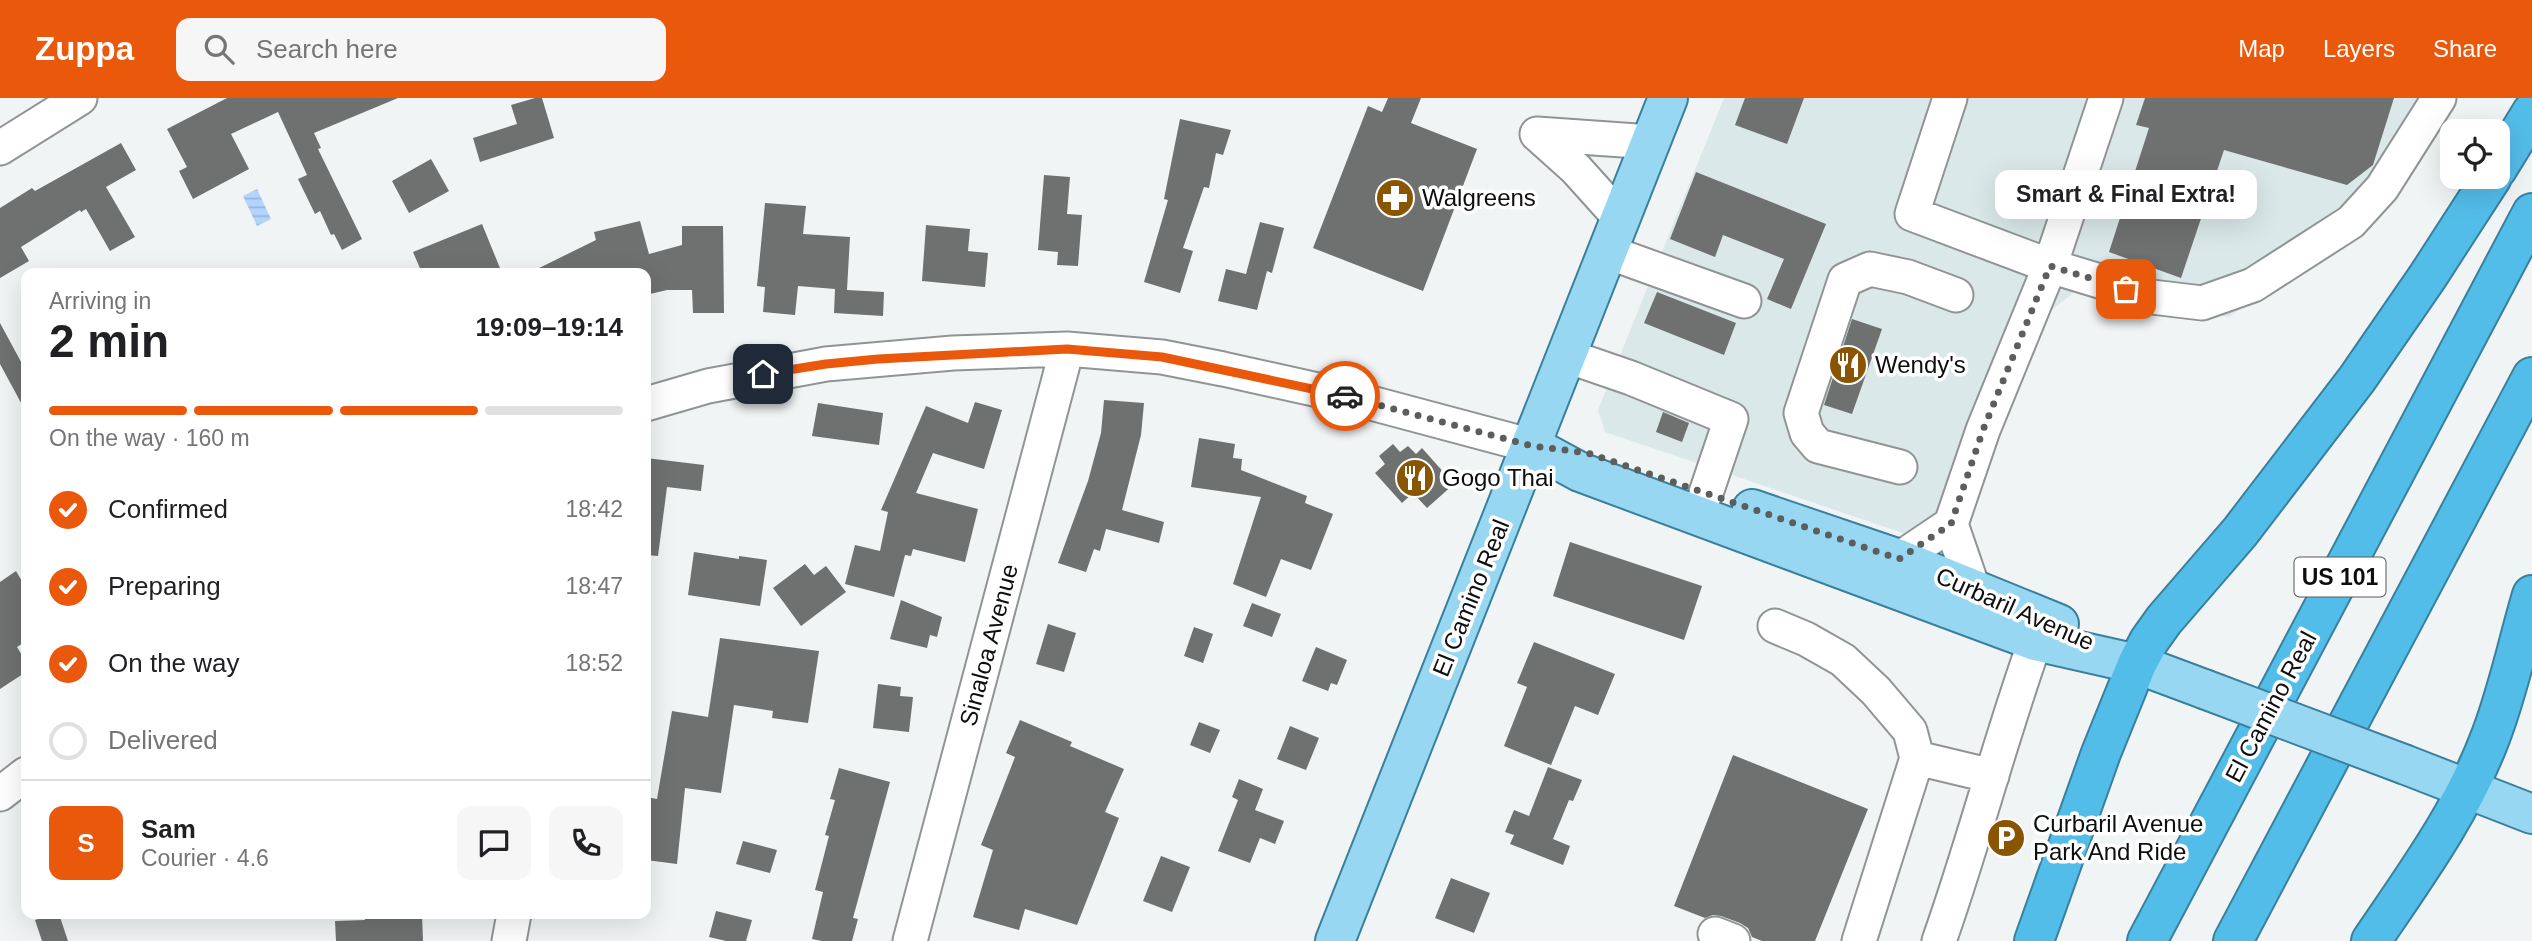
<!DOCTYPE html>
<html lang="en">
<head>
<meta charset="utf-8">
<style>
  body { margin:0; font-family:Helvetica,sans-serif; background:#f6f6f6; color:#202124; height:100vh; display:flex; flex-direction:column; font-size:26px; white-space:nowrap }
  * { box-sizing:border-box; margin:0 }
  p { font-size:23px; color:#757577 }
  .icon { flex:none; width:38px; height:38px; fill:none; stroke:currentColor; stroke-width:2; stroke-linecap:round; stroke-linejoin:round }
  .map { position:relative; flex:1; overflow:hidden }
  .side { position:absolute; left:21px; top:170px; width:630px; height:651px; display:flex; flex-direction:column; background:#fff; border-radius:14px; box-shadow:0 7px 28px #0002 }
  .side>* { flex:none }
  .tools { position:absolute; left:2440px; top:21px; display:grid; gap:14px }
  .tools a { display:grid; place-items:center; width:70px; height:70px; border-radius:14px; background:#fff; box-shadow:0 7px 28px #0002; font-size:35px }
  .pin { position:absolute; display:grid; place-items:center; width:60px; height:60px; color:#fff; margin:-30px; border-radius:14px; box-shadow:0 4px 10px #0006 }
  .courier { position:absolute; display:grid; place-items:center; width:70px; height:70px; margin:-35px; border:5px solid #ea580c; border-radius:50%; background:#fff; color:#222; box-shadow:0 2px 9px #0007 }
  .bubble { position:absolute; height:49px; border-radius:14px; background:#fff; box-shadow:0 7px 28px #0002; font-size:23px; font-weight:700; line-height:49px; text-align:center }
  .headline em { font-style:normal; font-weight:700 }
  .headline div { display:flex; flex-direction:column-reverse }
  .headline { display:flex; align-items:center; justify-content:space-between; height:119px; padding:0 28px }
  h1 { font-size:46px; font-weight:700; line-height:52px }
  .bar { display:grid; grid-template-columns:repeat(4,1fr); gap:10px 7px; align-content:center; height:84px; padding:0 28px }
  .bar i { height:9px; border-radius:5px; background:#e0e0e0 }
  .bar .current { background:#ea580c }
  .bar p { grid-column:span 4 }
  .line { display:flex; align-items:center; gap:18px; padding:0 28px; border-top:2px solid #e0e0e0 }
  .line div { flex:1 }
  .round { display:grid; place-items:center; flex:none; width:74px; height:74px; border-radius:14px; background:#f6f6f6 }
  ol { padding:0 28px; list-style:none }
  li { display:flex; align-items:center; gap:21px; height:77px }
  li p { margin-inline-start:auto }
  li .icon { padding:7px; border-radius:50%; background:#ea580c; color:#fff; stroke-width:4 }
  li:last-child { color:#757577 }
  li i { width:38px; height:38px; border:4px solid #e0e0e0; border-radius:50% }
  header { display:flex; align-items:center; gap:42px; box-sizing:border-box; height:98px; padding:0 35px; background:#ea580c; color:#fff }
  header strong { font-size:33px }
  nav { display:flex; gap:38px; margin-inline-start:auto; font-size:24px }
  .search { width:490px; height:63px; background:#f6f6f6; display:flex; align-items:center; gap:18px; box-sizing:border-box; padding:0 24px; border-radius:14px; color:#757577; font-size:26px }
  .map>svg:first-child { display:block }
  .built { fill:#dae8e9 }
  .water { fill:url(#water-rules) }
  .building { fill:#6e7170 }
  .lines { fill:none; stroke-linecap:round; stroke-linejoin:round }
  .minor-casing { stroke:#919495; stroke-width:37 }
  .major-casing { stroke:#3a809d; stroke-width:42 }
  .highway-casing { stroke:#3a809d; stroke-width:42 }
  .minor { stroke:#fff; stroke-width:33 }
  .major { stroke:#98d7f2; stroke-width:38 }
  .highway { stroke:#53bdea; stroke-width:38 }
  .major-bridge-casing { stroke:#3a809d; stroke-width:42; stroke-linecap:butt }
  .major-bridge { stroke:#98d7f2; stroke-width:38 }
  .done { stroke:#5c5e5e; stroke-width:7; stroke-dasharray:0 12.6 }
  .route { stroke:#ea580c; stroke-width:9 }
  .labels { text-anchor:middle; stroke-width:7; stroke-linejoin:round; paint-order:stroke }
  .shield { fill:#fff; stroke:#565656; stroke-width:2 }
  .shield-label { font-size:23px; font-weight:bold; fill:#0d0e0e }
  .poi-label { font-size:24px; fill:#0d0e0e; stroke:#fff; text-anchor:start }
  .street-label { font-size:24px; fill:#0d0e0e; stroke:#fff }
</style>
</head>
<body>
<header>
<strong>Zuppa</strong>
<div class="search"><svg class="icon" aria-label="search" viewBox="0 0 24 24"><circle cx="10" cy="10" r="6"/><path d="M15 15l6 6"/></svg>Search here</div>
<nav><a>Map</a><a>Layers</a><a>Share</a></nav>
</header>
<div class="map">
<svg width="2532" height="843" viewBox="0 0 2532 843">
  <defs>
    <pattern id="water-rules" width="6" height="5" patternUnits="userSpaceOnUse" patternTransform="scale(1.75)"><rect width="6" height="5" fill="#b3d4fe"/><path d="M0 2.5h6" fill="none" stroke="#99b5d8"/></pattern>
  </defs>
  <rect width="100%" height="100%" fill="#f0f4f4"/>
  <!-- built -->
  <path class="built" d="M 1724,0 L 2450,0 L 2438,34 L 2358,126 L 2229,219 L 2078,191 L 2042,220 L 1959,454 L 1605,334 L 1598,312 Z"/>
  <!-- water -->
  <path class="water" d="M 257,91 L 271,121 L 257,128 L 243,98 Z"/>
  <!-- building -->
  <path class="building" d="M 227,0 L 398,0 L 314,35 L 321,50 L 318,51 L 362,141 L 342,152 L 334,136 L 331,137 L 320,113 L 315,116 L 298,81 L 307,77 L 278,14 L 231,36 L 249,71 L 193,101 L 179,73 L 187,69 L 167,31 Z
    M 535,0 L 542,0 L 554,40 L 480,64 L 473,40 L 517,26 L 511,7 Z
    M 1388,0 L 1421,0 L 1411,25 L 1477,51 L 1423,193 L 1313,150 L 1368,8 L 1382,14 Z
    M 1745,0 L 1804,0 L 1787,46 L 1735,27 Z
    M 2145,0 L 2394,0 L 2373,67 L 2347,87 L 2224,52 L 2181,180 L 2109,154 L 2149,30 L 2136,27 Z
    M 1180,21 L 1231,32 L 1223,57 L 1216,55 L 1209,90 L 1204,89 L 1183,150 L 1193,153 L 1180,195 L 1144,184 L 1168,102 L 1164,101 Z
    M 121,45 L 136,72 L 106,89 L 135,139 L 110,153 L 86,111 L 81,114 L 80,112 L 21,149 L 29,163 L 0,180 L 0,110 L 32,90 L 35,93 Z
    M 431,61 L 449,93 L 409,115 L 392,83 Z
    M 1696,74 L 1826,126 L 1791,211 L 1767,201 L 1784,161 L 1723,137 L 1715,159 L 1670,141 Z
    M 1044,77 L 1070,79 L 1067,116 L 1082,117 L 1078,168 L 1057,167 L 1058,154 L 1038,152 Z
    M 765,105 L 806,108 L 803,136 L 850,139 L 847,192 L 884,194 L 883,218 L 834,215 L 835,191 L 798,188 L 795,217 L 763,214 L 765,189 L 757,188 Z
    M 640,123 L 649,156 L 682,147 L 682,128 L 723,128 L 724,215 L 693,215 L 692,192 L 667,192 L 646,197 L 646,175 L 529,175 L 596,142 L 594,134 Z
    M 1260,124 L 1284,130 L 1272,175 L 1267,173 L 1257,212 L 1218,203 L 1226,171 L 1246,176 Z
    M 482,126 L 502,175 L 422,175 L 413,154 Z
    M 926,127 L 970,131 L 968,153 L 988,155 L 985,189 L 922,183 Z
    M 1657,194 L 1736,225 L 1724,257 L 1644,225 Z
    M 1852,221 L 1882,231 L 1852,316 L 1824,307 Z
    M 0,225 L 26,273 L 26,314 L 0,266 Z
    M 1104,302 L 1144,305 L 1141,337 L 1122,412 L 1164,424 L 1159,445 L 1106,431 L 1100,453 L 1094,451 L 1086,474 L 1058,465 L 1088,383 L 1101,335 Z
    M 975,304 L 1002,312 L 984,371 L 933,355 L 916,395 L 978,411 L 965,464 L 913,451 L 911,458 L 905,457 L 894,499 L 845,486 L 855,447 L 880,453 L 888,414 L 881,412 L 926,308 L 968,325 Z
    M 818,305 L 883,315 L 879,347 L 812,338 Z
    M 1663,314 L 1689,325 L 1682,344 L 1656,334 Z
    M 1199,340 L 1235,346 L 1233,360 L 1242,361 L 1241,372 L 1307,398 L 1305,405 L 1333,416 L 1311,472 L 1281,461 L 1266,499 L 1233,486 L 1261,399 L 1191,389 Z
    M 1393,346 L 1400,354 L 1408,348 L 1416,356 L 1422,350 L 1454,386 L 1427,410 L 1413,395 L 1402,405 L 1375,375 L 1385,366 L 1379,358 Z
    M 646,360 L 704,367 L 701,393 L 667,389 L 658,458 L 646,457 Z
    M 1570,444 L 1702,488 L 1684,542 L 1553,498 Z
    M 694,454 L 739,461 L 739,458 L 767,462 L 760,508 L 688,497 Z
    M 805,466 L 814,477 L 826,468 L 846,494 L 801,528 L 773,490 Z
    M 16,473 L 26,490 L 26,543 L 17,549 L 26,564 L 26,574 L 0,591 L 0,484 Z
    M 901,502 L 942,519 L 937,539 L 930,537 L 927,550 L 890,541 Z
    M 1252,505 L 1281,516 L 1272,539 L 1243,528 Z
    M 1048,526 L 1076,535 L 1064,574 L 1036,566 Z
    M 1194,529 L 1213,536 L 1203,565 L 1184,558 Z
    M 720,540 L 819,553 L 808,625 L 772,620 L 773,613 L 734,607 L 721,695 L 685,690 L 677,766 L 646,762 L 646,699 L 657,701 L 672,613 L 708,619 Z
    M 1534,544 L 1615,576 L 1598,617 L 1575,608 L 1551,667 L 1504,648 L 1527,589 L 1517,585 Z
    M 1316,549 L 1347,562 L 1337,587 L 1331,585 L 1328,593 L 1302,583 Z
    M 878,586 L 901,589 L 900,598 L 913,599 L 909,634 L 873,630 Z
    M 1020,622 L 1072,644 L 1070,648 L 1124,671 L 1105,714 L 1119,720 L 1077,827 L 1025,811 L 1019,832 L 973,819 L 993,752 L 981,747 L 1015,659 L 1006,655 Z
    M 1199,624 L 1220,632 L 1210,655 L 1190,647 Z
    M 1290,628 L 1319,640 L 1306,672 L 1277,661 Z
    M 1733,657 L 1868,711 L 1815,843 L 1762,843 L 1752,839 L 1748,830 L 1740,825 L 1721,818 L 1713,817 L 1705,820 L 1674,808 Z
    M 1548,669 L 1582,682 L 1573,703 L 1569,702 L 1553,741 L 1570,748 L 1563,767 L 1510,746 L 1514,737 L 1505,734 L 1514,712 L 1529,718 Z
    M 839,670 L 890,684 L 853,820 L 858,821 L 852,843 L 822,843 L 812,841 L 823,794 L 815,792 L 829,738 L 825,737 L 835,702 L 830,701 Z
    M 1239,681 L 1263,691 L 1255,712 L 1284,723 L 1275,746 L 1260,740 L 1250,765 L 1218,753 L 1238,702 L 1232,699 Z
    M 743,743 L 777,752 L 770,775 L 736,766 Z
    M 1161,758 L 1190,769 L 1172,814 L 1143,803 Z
    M 1451,780 L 1490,795 L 1474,835 L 1435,820 Z
    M 716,813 L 752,822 L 746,843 L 726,843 L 709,839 Z
    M 53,816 L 59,816 L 68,843 L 42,843 L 35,822 Z
    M 366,816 L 422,816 L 423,843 L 336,843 L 335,823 L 365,822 Z"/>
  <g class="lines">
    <defs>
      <path id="minor" d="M 1950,0 L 1912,116 L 2050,168 L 2152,199 L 2202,205 L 2253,187 L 2351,124 L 2382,90 L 2439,0
        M 1537,36 L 1576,71 L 1621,121
        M 1537,36 L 1651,44
        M 0,50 L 80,0
        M 1608,154 L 1744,203
        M 1567,258 L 1631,280 L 1731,321 L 1706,395
        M 646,306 L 708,288 L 826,266 L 953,255 L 1067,251 L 1162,259 L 1223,271 L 1345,298 L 1532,348
        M 1900,369 L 1818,348 L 1807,335 L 1801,315 L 1845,182 L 1870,171 L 1908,179 L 1956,197
        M 1899,461 L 1951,426
        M 1973,490 L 1951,426 L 1983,332 L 2050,168 L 2106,0
        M 1775,528 L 1806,541 L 1843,562 L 1876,593 L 1910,633 L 1917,660 L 1992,678
        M 0,696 L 26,676
        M 1715,836 L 1733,843
        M 509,843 L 514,816
        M 910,843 L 1067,251
        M 1859,843 L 1917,660
        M 1939,843 C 1977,736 2004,625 2044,519"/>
      <path id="major" d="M 1532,348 L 1580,374 L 2035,543 L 2137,566 L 2204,591
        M 1752,411 L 1899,461 L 2059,526
        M 2406,667 L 2532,716
        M 1335,843 L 1668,0"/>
      <path id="highway" d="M 2497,71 L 2532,14
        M 2034,843 L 2101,655 L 2137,566 L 2149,543 L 2164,522 L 2240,434 L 2357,281 L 2428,178 L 2492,79
        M 2147,843 L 2532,115
        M 2233,843 L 2532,279
        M 2371,843 C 2415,778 2462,714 2490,640 C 2508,594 2518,544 2532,497"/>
    </defs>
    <!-- minor casing -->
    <use href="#minor" class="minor-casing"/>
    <!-- major casing -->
    <use href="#major" class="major-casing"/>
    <!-- highway casing -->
    <use href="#highway" class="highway-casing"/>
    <!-- minor -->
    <use href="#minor" class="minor"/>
    <!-- major -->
    <use href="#major" class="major"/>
    <!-- highway -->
    <use href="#highway" class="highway"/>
    <defs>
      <path id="major-bridge" d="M 2204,591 L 2406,667"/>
    </defs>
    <!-- major-bridge casing -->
    <use href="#major-bridge" class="major-bridge-casing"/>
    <!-- major-bridge -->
    <use href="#major-bridge" class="major-bridge"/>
  </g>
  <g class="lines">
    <!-- done -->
    <path class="done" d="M 1345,298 L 1532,348 L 1588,355 L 1899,461 L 1951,426 L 1983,332 L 2050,168 L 2126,191"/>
    <!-- route -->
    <path class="route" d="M 763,276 L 826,266 L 878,261 L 1067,251 L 1162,259 L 1345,298"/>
  </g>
  <!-- icons -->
  <defs>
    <symbol id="pharmacy-disc" viewBox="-11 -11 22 22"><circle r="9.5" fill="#895501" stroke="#fff"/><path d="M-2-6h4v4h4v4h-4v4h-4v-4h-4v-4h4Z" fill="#fff"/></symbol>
    <symbol id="restaurant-disc" viewBox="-11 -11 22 22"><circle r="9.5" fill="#895501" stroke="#fff"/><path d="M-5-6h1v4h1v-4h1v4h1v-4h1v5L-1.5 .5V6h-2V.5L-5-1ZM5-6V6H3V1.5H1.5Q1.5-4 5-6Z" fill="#fff"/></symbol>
    <symbol id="parking-disc" viewBox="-11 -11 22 22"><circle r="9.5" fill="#895501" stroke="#fff"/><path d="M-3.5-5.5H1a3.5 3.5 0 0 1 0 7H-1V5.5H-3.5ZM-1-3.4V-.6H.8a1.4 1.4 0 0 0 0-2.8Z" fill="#fff"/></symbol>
  </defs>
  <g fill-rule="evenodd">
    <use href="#pharmacy-disc" x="1373" y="78" width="44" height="44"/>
    <use href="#restaurant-disc" x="1826" y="245" width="44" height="44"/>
    <use href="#restaurant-disc" x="1393" y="358" width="44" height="44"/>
    <use href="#parking-disc" x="1984" y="718" width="44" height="44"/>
  </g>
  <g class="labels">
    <!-- shield labels -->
    <rect class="shield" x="2294.5" y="459.5" width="91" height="39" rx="5"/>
    <g class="shield-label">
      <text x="2340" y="487">US 101</text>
    </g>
    <!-- poi labels -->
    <g class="poi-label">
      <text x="1422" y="108">Walgreens</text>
      <text x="1875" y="275">Wendy's</text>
      <text x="1442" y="388">Gogo Thai</text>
      <text x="2033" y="734">Curbaril Avenue<tspan x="2033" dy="28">Park And Ride</tspan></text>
    </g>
    <!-- street labels -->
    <g class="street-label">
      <text transform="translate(1471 500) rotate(-68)" y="8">El Camino Real</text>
      <text transform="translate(2015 511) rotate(24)" y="8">Curbaril Avenue</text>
      <text transform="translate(989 547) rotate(-75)" y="8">Sinaloa Avenue</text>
      <text transform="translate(2271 609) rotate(-62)" y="8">El Camino Real</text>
    </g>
  </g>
</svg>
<div class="tools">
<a><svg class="icon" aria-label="locate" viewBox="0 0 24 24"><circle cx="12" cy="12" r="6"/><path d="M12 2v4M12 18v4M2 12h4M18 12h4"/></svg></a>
</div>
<div class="pin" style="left:2126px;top:191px;background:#ea580c"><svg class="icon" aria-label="bag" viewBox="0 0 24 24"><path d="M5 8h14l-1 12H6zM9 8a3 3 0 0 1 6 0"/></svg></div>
<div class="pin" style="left:763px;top:276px;background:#1f2937"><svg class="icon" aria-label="home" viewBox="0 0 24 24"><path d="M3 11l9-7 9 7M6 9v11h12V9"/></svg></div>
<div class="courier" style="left:1345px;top:298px"><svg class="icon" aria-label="car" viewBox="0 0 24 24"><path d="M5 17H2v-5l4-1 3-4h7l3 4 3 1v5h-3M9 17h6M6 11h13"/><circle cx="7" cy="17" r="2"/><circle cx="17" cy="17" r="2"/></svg></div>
<div class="bubble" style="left:1995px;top:72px;width:262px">Smart &amp; Final Extra!</div>
<section class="side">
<div class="headline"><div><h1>2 min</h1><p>Arriving in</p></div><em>19:09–19:14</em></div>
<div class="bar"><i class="current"></i><i class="current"></i><i class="current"></i><i></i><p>On the way · 160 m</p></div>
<ol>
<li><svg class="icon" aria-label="check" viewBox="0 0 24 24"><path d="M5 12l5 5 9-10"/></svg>Confirmed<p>18:42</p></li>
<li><svg class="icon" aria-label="check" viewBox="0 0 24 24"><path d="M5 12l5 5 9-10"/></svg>Preparing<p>18:47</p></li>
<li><svg class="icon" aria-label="check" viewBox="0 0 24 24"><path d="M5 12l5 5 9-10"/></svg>On the way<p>18:52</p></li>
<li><i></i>Delivered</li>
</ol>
<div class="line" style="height:126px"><b class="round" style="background:#ea580c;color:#fff">S</b><div><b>Sam</b><p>Courier · 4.6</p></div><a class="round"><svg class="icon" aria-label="chat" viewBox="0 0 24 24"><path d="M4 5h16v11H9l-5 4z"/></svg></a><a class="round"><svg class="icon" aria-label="phone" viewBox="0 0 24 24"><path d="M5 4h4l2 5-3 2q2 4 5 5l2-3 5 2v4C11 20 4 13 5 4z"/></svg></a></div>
</section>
</div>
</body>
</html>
